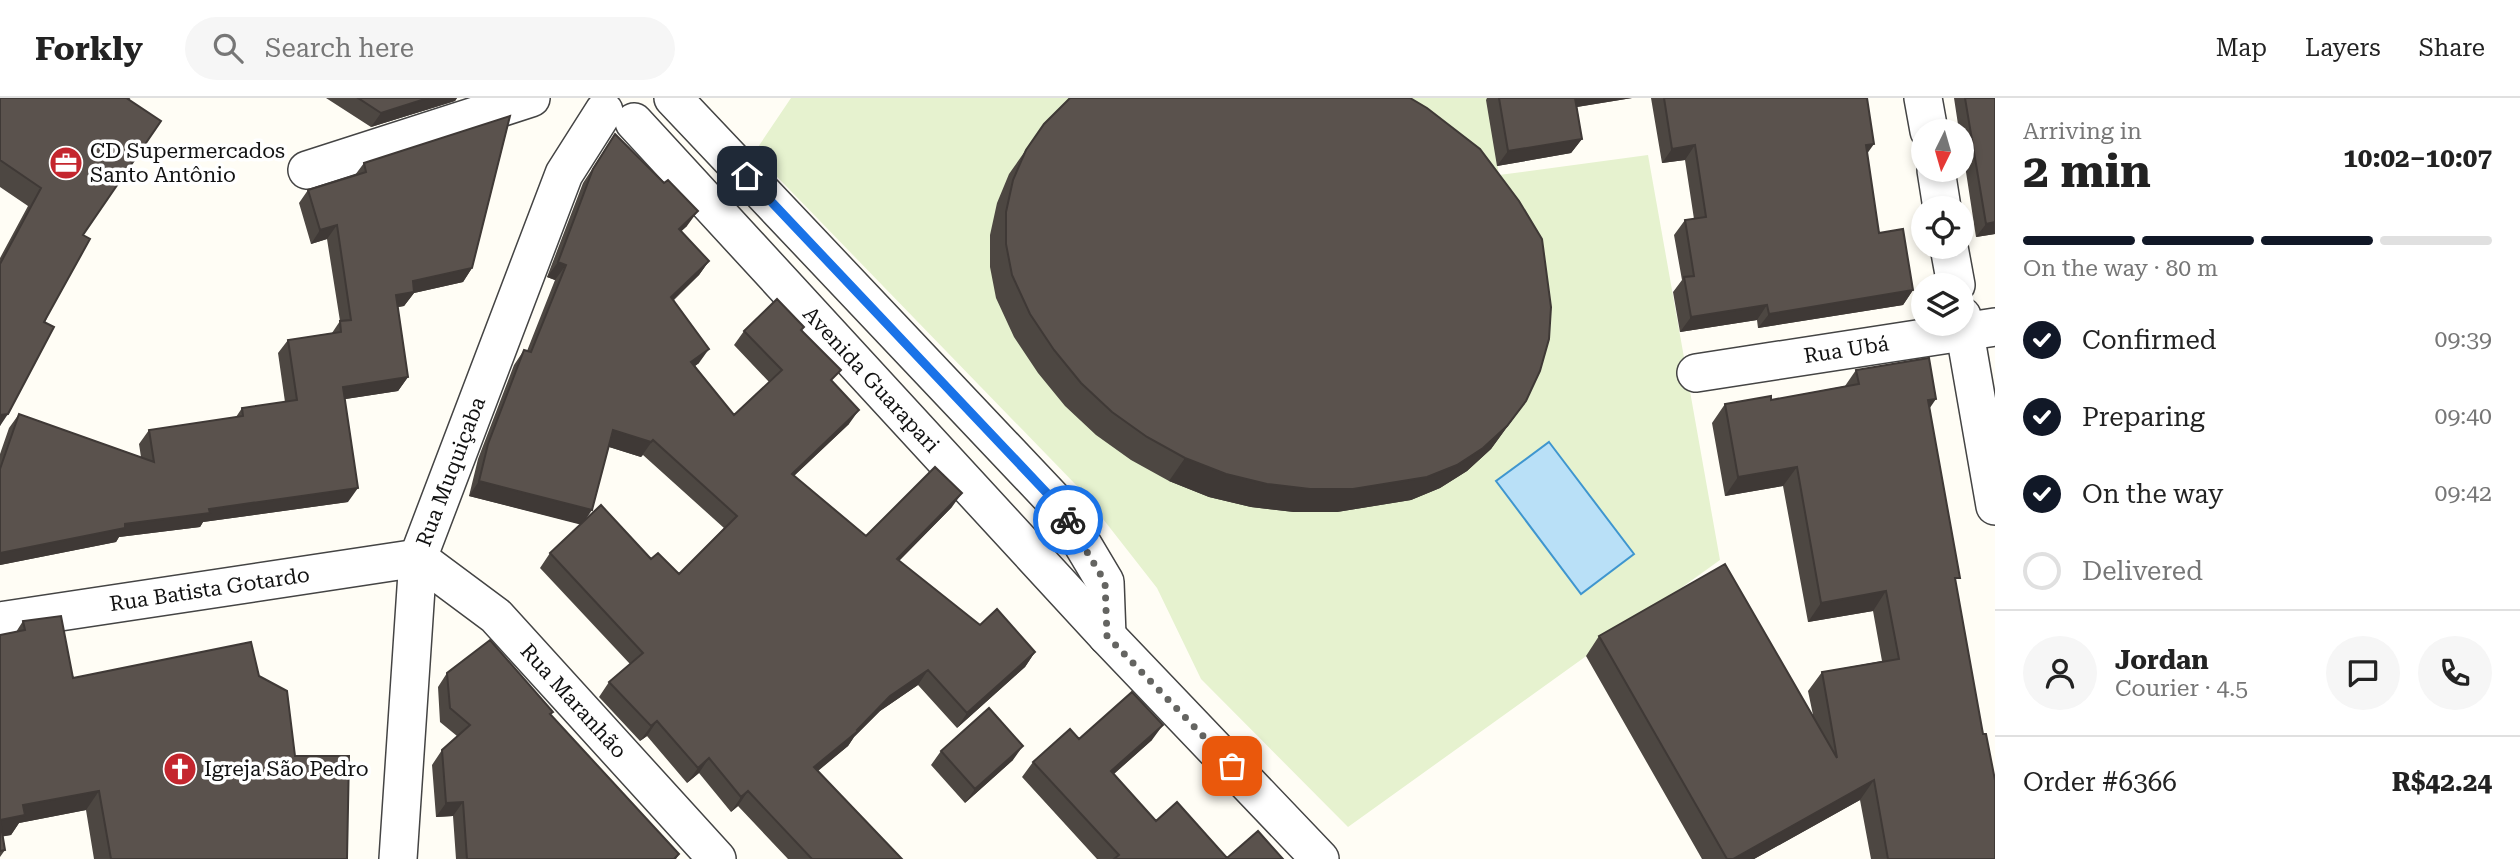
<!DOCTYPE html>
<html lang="en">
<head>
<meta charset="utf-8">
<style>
  body { margin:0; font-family:"Roboto Serif",serif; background:#f6f6f6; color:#222; height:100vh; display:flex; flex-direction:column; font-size:26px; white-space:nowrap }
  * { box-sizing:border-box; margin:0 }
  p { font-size:23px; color:#767676 }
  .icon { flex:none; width:38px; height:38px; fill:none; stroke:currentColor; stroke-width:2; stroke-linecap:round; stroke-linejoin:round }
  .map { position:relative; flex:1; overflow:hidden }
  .sheet { display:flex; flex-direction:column; background:#fff; width:525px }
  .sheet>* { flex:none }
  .needle { width:46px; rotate:185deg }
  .buttons { position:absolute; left:1911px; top:21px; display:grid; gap:14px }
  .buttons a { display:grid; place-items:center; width:63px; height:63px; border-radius:50%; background:#fff; box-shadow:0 4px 10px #0003; font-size:35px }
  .pin { position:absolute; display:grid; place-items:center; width:60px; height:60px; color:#fff; margin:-30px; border-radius:14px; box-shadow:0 4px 10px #0006 }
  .courier { position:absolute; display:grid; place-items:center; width:70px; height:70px; margin:-35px; border:5px solid #1a73e8; border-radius:50%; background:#fff; color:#222; box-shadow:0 2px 9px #0007 }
  .head em { font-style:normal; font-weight:700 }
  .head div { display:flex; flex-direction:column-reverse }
  .head { display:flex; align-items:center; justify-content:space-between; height:119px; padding:0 28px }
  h1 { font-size:46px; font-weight:700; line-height:52px }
  .bar { display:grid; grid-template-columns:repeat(4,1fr); gap:10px 7px; align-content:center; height:84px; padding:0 28px }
  .bar i { height:9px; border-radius:5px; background:#e0e0e0 }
  .bar .current { background:#111827 }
  .bar p { grid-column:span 4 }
  .line { display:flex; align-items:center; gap:18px; padding:0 28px; border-top:2px solid #e0e0e0 }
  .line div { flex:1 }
  .round { display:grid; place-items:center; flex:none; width:74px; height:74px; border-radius:37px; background:#f6f6f6 }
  ol { padding:0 28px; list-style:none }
  li { display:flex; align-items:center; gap:21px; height:77px }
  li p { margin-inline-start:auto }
  li .icon { padding:7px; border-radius:50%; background:#111827; color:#fff; stroke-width:4 }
  li:last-child { color:#767676 }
  li i { width:38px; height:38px; border:4px solid #e0e0e0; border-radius:50% }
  header { display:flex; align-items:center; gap:42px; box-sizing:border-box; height:98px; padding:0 35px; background:#fff; border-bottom:2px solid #e0e0e0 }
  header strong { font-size:33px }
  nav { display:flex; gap:38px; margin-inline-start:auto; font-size:24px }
  .search { width:490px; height:63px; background:#f6f6f6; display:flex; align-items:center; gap:18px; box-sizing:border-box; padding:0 24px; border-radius:38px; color:#767676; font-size:26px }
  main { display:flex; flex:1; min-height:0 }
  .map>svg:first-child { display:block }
  .pitch { fill:#e6f2cf }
  .water { fill:#b9e0f7; stroke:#3f96cf; stroke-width:2 }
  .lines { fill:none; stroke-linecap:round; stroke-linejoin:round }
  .minor-casing { stroke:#444; stroke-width:40 }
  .minor { stroke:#fff; stroke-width:37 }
  .wall { fill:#4d4742; fill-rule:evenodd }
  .shaded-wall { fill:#3f3936 }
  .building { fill:#5a524d; stroke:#3f3936; stroke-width:2 }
  .done { stroke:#646461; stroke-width:7; stroke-dasharray:0 12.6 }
  .route { stroke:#1a73e8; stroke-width:9 }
  .labels { text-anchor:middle; stroke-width:7; stroke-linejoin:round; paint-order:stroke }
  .poi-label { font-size:21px; fill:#111; stroke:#fff; text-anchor:start }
  .street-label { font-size:21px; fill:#111; stroke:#fff }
</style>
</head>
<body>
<header>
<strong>Forkly</strong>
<div class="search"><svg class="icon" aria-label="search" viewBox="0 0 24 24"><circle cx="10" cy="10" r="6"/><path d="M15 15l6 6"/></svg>Search here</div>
<nav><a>Map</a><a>Layers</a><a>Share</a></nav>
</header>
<main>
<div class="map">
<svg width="1995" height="761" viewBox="0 0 1995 761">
  <rect width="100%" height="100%" fill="#fffdf5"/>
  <!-- pitch -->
  <path class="pitch" d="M 791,0 L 1487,0 L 1499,77 L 1648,57 L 1720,462 L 1348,729 L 1201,581 L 1157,490 L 1078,389 L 754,55 Z"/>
  <!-- water -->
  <path class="water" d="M 1549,344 L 1634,456 L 1581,496 L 1496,383 Z"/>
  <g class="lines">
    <defs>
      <g id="minor">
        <path d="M 673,0 L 1061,410 L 1105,484 L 1107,538"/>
        <path d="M 1923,0 L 1929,33"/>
        <path id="s1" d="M 634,24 L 1107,538 L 1320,761"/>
        <path d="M 307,72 L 531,0"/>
        <path d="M 1936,72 L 1942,110"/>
        <path d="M 1949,149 L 1956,187"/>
        <path d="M 1962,218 L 1995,408"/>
        <path id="s2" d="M 1696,275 L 1995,229"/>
        <path id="s3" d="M 0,523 L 418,460 L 496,518 L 717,761"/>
        <path id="s4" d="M 398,761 L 418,460 L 564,76 L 604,13"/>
      </g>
    </defs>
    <!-- minor casing -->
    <use href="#minor" class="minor-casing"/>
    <!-- minor -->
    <use href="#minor" class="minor"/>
  </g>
  <!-- wall -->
  <path class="wall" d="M 0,0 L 83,137 L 0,328 L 0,160 L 28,108 L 0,89 Z
    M 326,0 L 457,0 L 455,3 L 371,29 Z
    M 1487,0 L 1632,0 L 1577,9 L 1582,41 L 1571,55 L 1497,68 L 1486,2 Z
    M 1651,0 L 1867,0 L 1867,56 L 1879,135 L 1913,192 L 1903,207 L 1758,230 L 1757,222 L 1680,234 L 1673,194 L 1682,182 L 1674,137 L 1685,122 L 1694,121 L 1685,62 L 1662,65 Z
    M 1954,0 L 1995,0 L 1995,136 L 1976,139 L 1962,48 L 1962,33 L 1959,33 Z
    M 1044,26 L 1526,303 L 1491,351 L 1467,373 L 1440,390 L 1411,402 L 1337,414 L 1294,414 L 1251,409 L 1209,399 L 1169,383 L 1131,362 L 1096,337 L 1065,308 L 1038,275 L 1014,239 L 996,200 L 990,169 L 990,137 L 997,105 L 1009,76 Z
    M 615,36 L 687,128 L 681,133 L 709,163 L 699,177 L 674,202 L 699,265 L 695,268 L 734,317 L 769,284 L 734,247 L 744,233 L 802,232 L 833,284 L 849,326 L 794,378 L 866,438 L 952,409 L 899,463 L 980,527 L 1035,554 L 1025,569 L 957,630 L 918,587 L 880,613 L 854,639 L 848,648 L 818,673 L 902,761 L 788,761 L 738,708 L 731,714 L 699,675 L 687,685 L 647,638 L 640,643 L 599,599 L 609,584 L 630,566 L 540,470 L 550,455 L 581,426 L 469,398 L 478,361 L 514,267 L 524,252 L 527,253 L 555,182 L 547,179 L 583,85 ZM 609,349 L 641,359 L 643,357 L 724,430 L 679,476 L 585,422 Z
    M 364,65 L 472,170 L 463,184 L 414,195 L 404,208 L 398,209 L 408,279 L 398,293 L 345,301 L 348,404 L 203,424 L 200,429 L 119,439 L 116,444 L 0,467 L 0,356 L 9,330 L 19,316 L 141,359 L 139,346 L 149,332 L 236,319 L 242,310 L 285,304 L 278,255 L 288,242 L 332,235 L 340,223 L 327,141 L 311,146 L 299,105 L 308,92 L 355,77 Z
    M 1856,272 L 1929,311 L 1956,485 L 1995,761 L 1871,761 L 1860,702 L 1754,761 L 1702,761 L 1586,558 L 1599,538 L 1813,617 L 1808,593 L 1822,574 L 1882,563 L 1873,513 L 1808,524 L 1783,388 L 1725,398 L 1712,325 L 1725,306 L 1771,302 L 1845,288 Z
    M 23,523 L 73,580 L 259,578 L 295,658 L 347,761 L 94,761 L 86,712 L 19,725 L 11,737 L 3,738 L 5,752 L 0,759 L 0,537 L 16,534 Z
    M 447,575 L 551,617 L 679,756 L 676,761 L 456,761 L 453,718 L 436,719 L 432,667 L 442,652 L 457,638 L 440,624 L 438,589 Z
    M 1079,641 L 1152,642 L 1114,676 L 1156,723 L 1227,760 L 1283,761 L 1097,761 L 1022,679 L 1033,664 Z
    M 941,653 L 1013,662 L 965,705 L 931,667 Z"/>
  <!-- shaded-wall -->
  <path class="shaded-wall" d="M 428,0 L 457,0 L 455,3 L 371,29 L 381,15 Z
    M 1572,0 L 1632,0 L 1564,11 Z
    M 1582,41 L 1571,55 L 1497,68 L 1508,53 Z
    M 1874,46 L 1864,60 L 1866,47 Z
    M 1695,47 L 1685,62 L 1662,65 L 1672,51 Z
    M 698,113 L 687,128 L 668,146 L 679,131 Z
    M 1995,124 L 1995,136 L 1976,139 L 1986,126 Z
    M 337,127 L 327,141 L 311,146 L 320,132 Z
    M 709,163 L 699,177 L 661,213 L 671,199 Z
    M 558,164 L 566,167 L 555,182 L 547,179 Z
    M 472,170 L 463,184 L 414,195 L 404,208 L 386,211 L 396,197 L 413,183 Z
    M 1913,192 L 1903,207 L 1758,230 L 1769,216 Z
    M 1767,207 L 1757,222 L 1680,234 L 1691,219 Z
    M 709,251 L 699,265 L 681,278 L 691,264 Z
    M 408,279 L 398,293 L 333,303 L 343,289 Z
    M 1936,301 L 1923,320 L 1928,302 Z
    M 1526,303 L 1491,351 L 1467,373 L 1440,390 L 1411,402 L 1337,414 L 1294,414 L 1251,409 L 1209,399 L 1169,383 L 1185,360 Z
    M 859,312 L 849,326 L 781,390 L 792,376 Z
    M 8,316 L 0,328 L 0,317 Z
    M 613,332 L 653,342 L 641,359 L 603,347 Z
    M 1797,369 L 1783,388 L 1725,398 L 1738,379 Z
    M 479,383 L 592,412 L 582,427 L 469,398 Z
    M 358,390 L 348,404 L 203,424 L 200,429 L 119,439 L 116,444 L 0,467 L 0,455 L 125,426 L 209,411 Z
    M 962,395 L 952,409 L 886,476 L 897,461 Z
    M 1886,493 L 1873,513 L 1808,524 L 1821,505 Z
    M 1035,554 L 1025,569 L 957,630 L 967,615 Z
    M 928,572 L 918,587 L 880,613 L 854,639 L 848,648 L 804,684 L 814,669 L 857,632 L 890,598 Z
    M 657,623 L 647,638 L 640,643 L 651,628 Z
    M 1163,627 L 1152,642 L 1100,688 L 1111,673 Z
    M 1023,648 L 1013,662 L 965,705 L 975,691 Z
    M 709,660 L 699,675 L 687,685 L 698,670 Z
    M 1874,682 L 1860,702 L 1754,761 L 1733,761 Z
    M 99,693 L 86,712 L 19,725 L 11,737 L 0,739 L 0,722 L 23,707 Z
    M 748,693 L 738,708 L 731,714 L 741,699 Z
    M 463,704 L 453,718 L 436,719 L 446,705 Z"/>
  <!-- building -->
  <path class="building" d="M 0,0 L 129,0 L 128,1 L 161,23 L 83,137 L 90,141 L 44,224 L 54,229 L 8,316 L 0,317 L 0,166 L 41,90 L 0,62 Z
    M 358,0 L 428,0 L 381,15 Z
    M 1070,0 L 1410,0 L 1427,10 L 1480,51 L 1519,103 L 1542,141 L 1551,209 L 1549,241 L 1540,273 L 1526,303 L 1507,328 L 1483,350 L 1457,367 L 1427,379 L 1353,391 L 1310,391 L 1267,386 L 1226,376 L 1185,360 L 1147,339 L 1112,314 L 1081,285 L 1054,252 L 1030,216 L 1012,177 L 1006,146 L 1006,114 L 1013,82 L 1026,52 L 1044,26 Z
    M 1499,0 L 1575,0 L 1582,41 L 1508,53 Z
    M 1664,0 L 1867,0 L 1874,46 L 1866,47 L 1879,135 L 1903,131 L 1913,192 L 1769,216 L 1767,207 L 1691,219 L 1684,179 L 1694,178 L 1685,122 L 1706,119 L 1695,47 L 1672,51 Z
    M 1965,0 L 1995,0 L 1995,124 L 1986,126 Z
    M 510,18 L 472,170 L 413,183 L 414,194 L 396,197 L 408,279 L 343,289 L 358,390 L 209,411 L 210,415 L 125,426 L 125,430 L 0,455 L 0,371 L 19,316 L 154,364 L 149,332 L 243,318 L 242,310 L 297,302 L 288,242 L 341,234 L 340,223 L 351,222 L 337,127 L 320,132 L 308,92 L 366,74 L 364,65 Z
    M 615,36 L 664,85 L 668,82 L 698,113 L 679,131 L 709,163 L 671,199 L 709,251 L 691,264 L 734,317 L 782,272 L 744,233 L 777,201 L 804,229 L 801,232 L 841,272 L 831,282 L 859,312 L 792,376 L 866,438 L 935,369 L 962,395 L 897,461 L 980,527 L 997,511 L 1035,554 L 967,615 L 928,572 L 890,598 L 857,632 L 858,633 L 814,669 L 902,761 L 812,761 L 748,693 L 741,699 L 709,660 L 698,670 L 657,623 L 651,628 L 609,584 L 643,555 L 550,455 L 601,407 L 651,461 L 658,455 L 679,476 L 737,418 L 653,342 L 651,344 L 613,332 L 592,412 L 479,383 L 488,346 L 524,252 L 531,254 L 566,167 L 558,164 L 593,71 Z
    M 1929,260 L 1936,301 L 1928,302 L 1960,480 L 1955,480 L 1983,636 L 1986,636 L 1995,682 L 1995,761 L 1888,761 L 1874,682 L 1733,761 L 1727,761 L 1599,538 L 1725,466 L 1837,660 L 1822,574 L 1899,561 L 1886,493 L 1821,505 L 1797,369 L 1738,379 L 1725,306 L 1771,298 L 1771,302 L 1859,286 L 1856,272 Z
    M 61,518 L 73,580 L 251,544 L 259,578 L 287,593 L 295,658 L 349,658 L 347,761 L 111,761 L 99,693 L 23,707 L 25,717 L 0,722 L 5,752 L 0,753 L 0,537 L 25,532 L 23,523 Z
    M 490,542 L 553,614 L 550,616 L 679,756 L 674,761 L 467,761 L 463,704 L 446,705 L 442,652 L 470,627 L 450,610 L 447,575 Z
    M 1132,594 L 1163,627 L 1111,673 L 1156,723 L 1177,704 L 1227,760 L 1258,733 L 1283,761 L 1114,761 L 1119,757 L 1033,664 L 1070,631 L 1079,641 Z
    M 989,610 L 1023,648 L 975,691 L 941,653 Z"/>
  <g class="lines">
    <!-- done -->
    <path class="done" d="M 1068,422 L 1105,484 L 1107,538 L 1232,668"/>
    <!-- route -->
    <path class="route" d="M 747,78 L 1061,410 L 1068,422"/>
  </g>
  <!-- icons -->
  <defs>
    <symbol id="office-disc" viewBox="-11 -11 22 22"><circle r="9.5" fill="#c4262e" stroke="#fff"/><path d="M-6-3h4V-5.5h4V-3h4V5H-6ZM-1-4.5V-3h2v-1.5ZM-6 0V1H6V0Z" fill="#fff"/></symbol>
    <symbol id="church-disc" viewBox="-11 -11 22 22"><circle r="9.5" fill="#c4262e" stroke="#fff"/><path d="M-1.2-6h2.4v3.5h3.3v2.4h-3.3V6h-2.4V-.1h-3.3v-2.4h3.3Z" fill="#fff"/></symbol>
  </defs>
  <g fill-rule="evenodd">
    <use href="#office-disc" x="47" y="46" width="38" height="38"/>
    <use href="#church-disc" x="161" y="652" width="38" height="38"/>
  </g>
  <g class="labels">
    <!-- poi labels -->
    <g class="poi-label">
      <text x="90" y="60">CD Supermercados<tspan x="90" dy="24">Santo Antônio</tspan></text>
      <text x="204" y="678">Igreja São Pedro</text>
    </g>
    <!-- street labels -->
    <g class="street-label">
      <text dy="7" stroke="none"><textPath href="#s2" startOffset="152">Rua Ubá</textPath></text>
      <text dy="7" stroke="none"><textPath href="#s1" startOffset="350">Avenida Guarapari</textPath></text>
      <text dy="7" stroke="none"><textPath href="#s4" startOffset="394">Rua Muquiçaba</textPath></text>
      <text dy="7" stroke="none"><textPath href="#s3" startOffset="212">Rua Batista Gotardo</textPath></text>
      <text dy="7" stroke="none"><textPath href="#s3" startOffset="635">Rua Maranhão</textPath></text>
    </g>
  </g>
</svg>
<div class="buttons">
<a><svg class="needle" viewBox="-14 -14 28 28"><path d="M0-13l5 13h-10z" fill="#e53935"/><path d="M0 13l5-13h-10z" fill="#767676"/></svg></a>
<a><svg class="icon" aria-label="locate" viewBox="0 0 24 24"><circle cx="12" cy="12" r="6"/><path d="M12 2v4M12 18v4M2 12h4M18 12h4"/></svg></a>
<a><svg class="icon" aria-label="layers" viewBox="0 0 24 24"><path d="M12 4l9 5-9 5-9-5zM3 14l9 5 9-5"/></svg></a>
</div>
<div class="pin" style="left:1232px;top:668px;background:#ea580c"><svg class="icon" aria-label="bag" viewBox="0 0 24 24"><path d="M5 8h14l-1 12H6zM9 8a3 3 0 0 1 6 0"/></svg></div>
<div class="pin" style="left:747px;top:78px;background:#1f2937"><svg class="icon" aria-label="home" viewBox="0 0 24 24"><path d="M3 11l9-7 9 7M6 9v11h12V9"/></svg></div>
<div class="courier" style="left:1068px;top:422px"><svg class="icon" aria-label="bike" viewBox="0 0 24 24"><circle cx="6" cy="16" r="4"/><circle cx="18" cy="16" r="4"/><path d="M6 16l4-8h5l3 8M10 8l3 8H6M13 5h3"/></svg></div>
</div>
<section class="sheet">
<div class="head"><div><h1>2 min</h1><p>Arriving in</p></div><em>10:02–10:07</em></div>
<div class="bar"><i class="current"></i><i class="current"></i><i class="current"></i><i></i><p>On the way · 80 m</p></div>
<ol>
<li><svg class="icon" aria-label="check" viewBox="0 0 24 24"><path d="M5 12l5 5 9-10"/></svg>Confirmed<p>09:39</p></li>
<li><svg class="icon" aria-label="check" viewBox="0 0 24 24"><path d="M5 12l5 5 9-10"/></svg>Preparing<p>09:40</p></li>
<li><svg class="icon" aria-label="check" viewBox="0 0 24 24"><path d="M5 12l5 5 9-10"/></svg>On the way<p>09:42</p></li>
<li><i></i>Delivered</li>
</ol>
<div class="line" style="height:126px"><a class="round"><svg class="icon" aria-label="person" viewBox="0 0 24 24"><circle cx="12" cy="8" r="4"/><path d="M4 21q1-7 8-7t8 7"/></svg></a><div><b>Jordan</b><p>Courier · 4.5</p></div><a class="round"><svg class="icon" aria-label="chat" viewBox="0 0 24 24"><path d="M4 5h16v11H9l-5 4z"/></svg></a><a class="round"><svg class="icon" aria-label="phone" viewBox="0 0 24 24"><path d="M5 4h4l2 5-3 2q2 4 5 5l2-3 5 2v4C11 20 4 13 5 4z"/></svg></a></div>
<div class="line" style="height:91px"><div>Order #6366</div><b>R$42.24</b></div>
</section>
</main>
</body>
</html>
